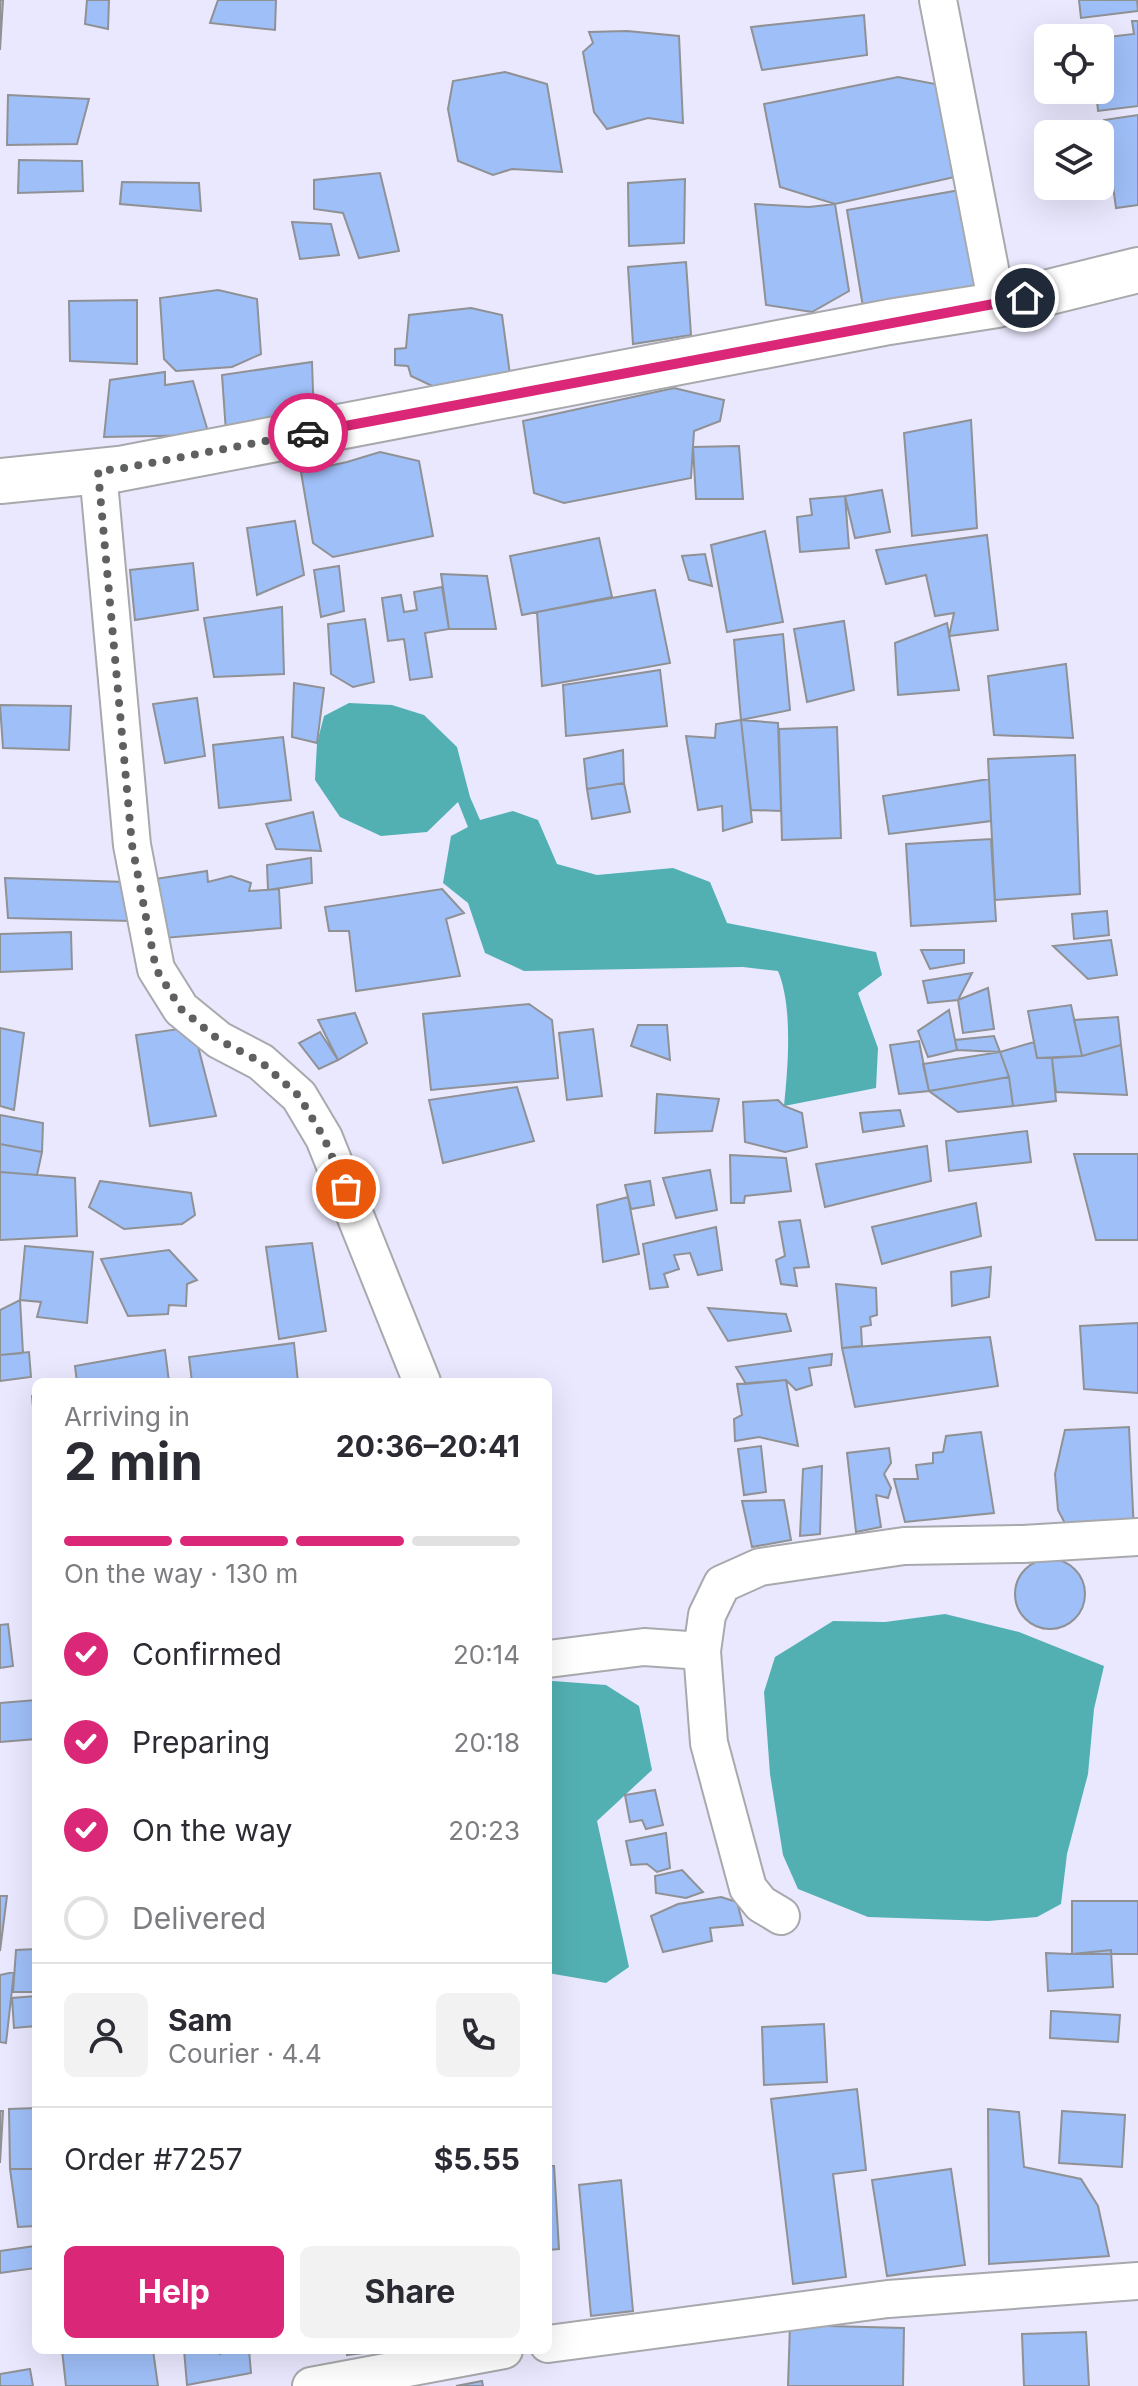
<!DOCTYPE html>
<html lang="en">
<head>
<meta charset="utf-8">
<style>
  body { margin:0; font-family:Inter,sans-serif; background:#f2f2f3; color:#2b2b33; height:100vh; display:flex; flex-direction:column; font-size:30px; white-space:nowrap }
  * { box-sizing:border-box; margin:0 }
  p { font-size:26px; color:#7c7c81 }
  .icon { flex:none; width:44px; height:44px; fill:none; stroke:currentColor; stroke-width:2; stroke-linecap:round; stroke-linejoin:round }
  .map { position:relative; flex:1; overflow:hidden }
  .drawer { position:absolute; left:32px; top:1378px; width:520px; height:976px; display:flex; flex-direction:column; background:#fff; border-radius:12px; box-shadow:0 8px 32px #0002 }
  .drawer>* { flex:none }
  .fabs { position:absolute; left:1034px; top:24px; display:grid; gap:16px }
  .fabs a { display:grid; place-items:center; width:80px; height:80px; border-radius:12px; background:#fff; box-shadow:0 8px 32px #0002; font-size:40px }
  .pin { position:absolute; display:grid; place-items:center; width:68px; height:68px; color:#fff; margin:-34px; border:4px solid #fff; border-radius:50%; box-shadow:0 2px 8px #0007 }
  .courier { position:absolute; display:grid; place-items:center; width:80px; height:80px; margin:-40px; border:6px solid #db2777; border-radius:50%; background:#fff; color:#222; box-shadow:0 2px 10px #0007 }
  .head em { font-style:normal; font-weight:700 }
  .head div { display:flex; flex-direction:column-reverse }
  .head { display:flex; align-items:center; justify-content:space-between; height:136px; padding:0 32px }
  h1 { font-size:52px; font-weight:700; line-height:60px }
  .bar { display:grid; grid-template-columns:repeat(4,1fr); gap:12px 8px; align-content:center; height:96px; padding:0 32px }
  .bar i { height:10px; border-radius:6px; background:#e1e1e2 }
  .bar .selected { background:#db2777 }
  .bar p { grid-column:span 4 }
  .line { display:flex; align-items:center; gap:20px; padding:0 32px; border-top:2px solid #e1e1e2 }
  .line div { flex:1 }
  .round { display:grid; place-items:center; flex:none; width:84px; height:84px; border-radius:12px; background:#f2f2f3 }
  ol { padding:0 32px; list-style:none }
  li { display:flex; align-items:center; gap:24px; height:88px }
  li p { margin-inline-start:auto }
  li .icon { padding:8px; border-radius:50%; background:#db2777; color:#fff; stroke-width:4 }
  li:last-child { color:#7c7c81 }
  li i { width:44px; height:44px; border:4px solid #e1e1e2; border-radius:50% }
  .primary-button { display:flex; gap:16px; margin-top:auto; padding:16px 32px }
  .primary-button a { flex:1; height:92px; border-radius:12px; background:#db2777; color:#fff; font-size:32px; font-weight:700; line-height:92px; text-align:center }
  .primary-button a+a { background:#f2f2f3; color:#2b2b33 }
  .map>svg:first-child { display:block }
  .commercial { fill:#eae8fe; fill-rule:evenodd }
  .water { fill:#52b0b3 }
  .building { fill:#9fbff8; stroke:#8f9194; stroke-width:2 }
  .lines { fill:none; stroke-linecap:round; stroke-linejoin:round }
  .minor-casing { stroke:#a7a9ac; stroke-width:40 }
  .primary-casing { stroke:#a7a9ac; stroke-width:48 }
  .minor { stroke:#fff; stroke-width:36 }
  .primary { stroke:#fff; stroke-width:44 }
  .done { stroke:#5f6062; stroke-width:8; stroke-dasharray:0 14.4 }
  .route { stroke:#db2777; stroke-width:10 }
</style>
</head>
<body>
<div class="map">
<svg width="1138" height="2386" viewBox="0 0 1138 2386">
  <rect width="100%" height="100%" fill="#f3f5f8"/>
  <!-- commercial -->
  <path class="commercial" d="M 0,0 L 1138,0 L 1138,2386 L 0,2386 ZM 1048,38 L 1100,38 L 1100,90 L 1048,90 ZM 1048,134 L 1100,134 L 1100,186 L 1048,186 ZM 36,1382 L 548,1382 L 548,2350 L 36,2350 Z"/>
  <!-- water -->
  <path class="water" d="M 349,703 L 392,705 L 424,715 L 457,747 L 470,797 L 480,820 L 513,811 L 538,820 L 557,864 L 597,875 L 673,868 L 710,882 L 727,923 L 876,952 L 882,975 L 858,993 L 878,1048 L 876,1088 L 784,1106 C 788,1068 793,1006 778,971 L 743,967 L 524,971 L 485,953 L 468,903 L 443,883 L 451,836 L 468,827 L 458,802 L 427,832 L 381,836 L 340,817 L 315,780 L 317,743 L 324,716 Z
    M 945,1614 L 1019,1632 L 1104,1666 L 1094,1709 L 1088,1774 L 1067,1854 L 1061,1904 L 1037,1917 L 988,1921 L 868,1917 L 798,1889 L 783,1855 L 770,1774 L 764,1692 L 775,1657 L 833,1621 L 885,1622 Z
    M 553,1681 L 606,1685 L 639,1706 L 652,1770 L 597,1821 L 629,1967 L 606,1983 L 548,1973 L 548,1682 Z"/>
  <!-- building -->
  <path class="building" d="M 0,0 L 3,0 L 0,50 Z
    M 87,0 L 109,0 L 108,29 L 85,24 Z
    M 218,0 L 276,0 L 275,30 L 210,23 Z
    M 1079,0 L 1137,0 L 1138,11 L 1081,18 Z
    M 864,15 L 867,55 L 762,70 L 751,27 Z
    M 1132,21 L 1138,21 L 1138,106 L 1098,111 L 1096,90 L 1100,90 L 1100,38 L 1134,34 Z
    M 627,31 L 679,36 L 683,123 L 648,118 L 607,129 L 594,112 L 583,52 L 593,43 L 589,32 Z
    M 505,72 L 547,84 L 562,172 L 512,169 L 493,175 L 458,161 L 448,109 L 453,81 Z
    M 898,77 L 946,86 L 959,176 L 835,204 L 780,187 L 764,104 Z
    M 8,95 L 89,99 L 77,144 L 7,145 Z
    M 1138,115 L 1138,205 L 1116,208 L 1104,120 Z
    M 19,160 L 82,161 L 83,191 L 18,193 Z
    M 380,173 L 399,251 L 359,258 L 343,213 L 314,209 L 314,180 Z
    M 685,179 L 684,243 L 629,246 L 628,183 Z
    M 122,182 L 199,183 L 201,211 L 120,204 Z
    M 960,190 L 980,290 L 863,307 L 847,210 Z
    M 755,204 L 809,207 L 835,204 L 849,291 L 812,312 L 766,305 Z
    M 292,222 L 331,224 L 339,255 L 300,259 Z
    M 686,262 L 691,335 L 633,344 L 628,267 Z
    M 218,290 L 257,299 L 261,354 L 232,367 L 176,371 L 164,359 L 160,298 Z
    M 137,300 L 137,364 L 70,361 L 69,301 Z
    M 471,308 L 502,315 L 511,382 L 445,392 L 411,376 L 408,366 L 395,365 L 395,349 L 406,348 L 409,315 Z
    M 312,362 L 314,420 L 226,432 L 222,375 Z
    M 165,372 L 165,385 L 193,381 L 209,435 L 104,437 L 110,380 Z
    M 674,388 L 724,400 L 720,421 L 694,431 L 691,478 L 564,503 L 534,493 L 523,421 Z
    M 971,420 L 977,528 L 912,536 L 904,433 Z
    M 739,446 L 743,499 L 696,499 L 693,447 Z
    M 380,452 L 419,461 L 433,536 L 333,557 L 313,543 L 301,472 L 347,462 Z
    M 882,490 L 890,532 L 855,538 L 845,496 Z
    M 845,496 L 849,548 L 800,552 L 797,517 L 812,515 L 810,499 Z
    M 295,521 L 304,575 L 257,595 L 247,528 Z
    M 765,531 L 783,622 L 727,632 L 711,545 Z
    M 987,535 L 998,630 L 949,636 L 954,613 L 935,616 L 926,575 L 886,584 L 876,550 Z
    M 599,538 L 612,597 L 522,615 L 510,556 Z
    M 705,554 L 712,586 L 689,580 L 682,556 Z
    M 193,563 L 198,610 L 135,620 L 130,570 Z
    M 339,566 L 344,611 L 321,617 L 314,570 Z
    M 441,574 L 487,576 L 496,629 L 449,629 Z
    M 442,587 L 449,629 L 425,633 L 432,677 L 410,680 L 404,639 L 388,641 L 382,598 L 401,595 L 404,612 L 417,610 L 414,592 Z
    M 655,590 L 670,663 L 542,686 L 537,612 Z
    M 282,607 L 284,674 L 214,677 L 204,618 Z
    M 365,619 L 374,682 L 353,687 L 331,674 L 328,624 Z
    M 844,621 L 854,690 L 807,702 L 794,629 Z
    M 947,623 L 959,690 L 898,695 L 895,643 Z
    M 783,634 L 790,710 L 741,720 L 734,640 Z
    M 1066,664 L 1073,738 L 994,735 L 988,676 Z
    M 660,670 L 667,726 L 566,736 L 563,685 Z
    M 294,683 L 324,688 L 317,743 L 292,737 Z
    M 197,698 L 205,756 L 165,763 L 153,704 Z
    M 0,705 L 71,706 L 69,750 L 3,748 Z
    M 741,720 L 752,822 L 723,831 L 722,806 L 698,810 L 686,736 L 715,738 L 716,724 Z
    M 741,720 L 778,723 L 781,811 L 751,810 Z
    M 837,727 L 841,838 L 782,840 L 779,729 Z
    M 283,737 L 291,800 L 219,808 L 213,745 Z
    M 623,750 L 624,783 L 587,789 L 584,759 Z
    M 1075,755 L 1080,894 L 995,900 L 988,759 Z
    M 989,779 L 991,821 L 889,834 L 883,796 Z
    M 624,783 L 630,812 L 592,819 L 587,789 Z
    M 313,812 L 321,851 L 276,849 L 266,824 Z
    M 991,839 L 996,921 L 911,926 L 906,844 Z
    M 311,858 L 312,883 L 268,890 L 267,865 Z
    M 207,871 L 208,882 L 231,876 L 251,883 L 249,891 L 279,889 L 281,928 L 164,938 L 155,879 Z
    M 5,878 L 126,882 L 132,921 L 8,918 Z
    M 442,889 L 464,913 L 446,919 L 460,976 L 356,991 L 349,931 L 329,931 L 325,907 Z
    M 1107,911 L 1109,935 L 1074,939 L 1072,914 Z
    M 71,932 L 72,969 L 0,972 L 0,934 Z
    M 1111,940 L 1117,975 L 1088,979 L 1053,946 Z
    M 921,950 L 964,950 L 964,963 L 930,969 Z
    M 972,973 L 958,1000 L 928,1003 L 923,981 Z
    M 988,988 L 994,1029 L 963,1033 L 958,1000 Z
    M 529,1004 L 552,1020 L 558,1078 L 431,1090 L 423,1014 Z
    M 1071,1005 L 1082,1056 L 1037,1058 L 1028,1011 Z
    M 949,1010 L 957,1050 L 928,1057 L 918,1031 Z
    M 355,1013 L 367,1043 L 338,1060 L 318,1020 Z
    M 1118,1017 L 1121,1045 L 1082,1056 L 1074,1020 Z
    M 638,1025 L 667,1025 L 670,1060 L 631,1046 Z
    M 193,1027 L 216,1116 L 150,1126 L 136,1035 Z
    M 0,1028 L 24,1033 L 14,1110 L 0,1106 Z
    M 593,1029 L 602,1096 L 567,1100 L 559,1033 Z
    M 320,1032 L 338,1060 L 319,1069 L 299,1043 Z
    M 994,1036 L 1000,1052 L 957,1050 L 955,1040 Z
    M 919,1041 L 929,1091 L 899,1094 L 890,1045 Z
    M 1034,1042 L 1037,1058 L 1052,1058 L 1056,1101 L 1013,1106 L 1009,1077 L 1000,1052 Z
    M 1121,1045 L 1127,1095 L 1056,1092 L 1052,1058 L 1082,1056 Z
    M 1000,1052 L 1009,1077 L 929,1091 L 923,1064 Z
    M 1009,1077 L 1013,1106 L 958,1112 L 929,1091 Z
    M 517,1087 L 534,1141 L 443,1163 L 429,1100 Z
    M 657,1094 L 719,1099 L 712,1131 L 655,1133 Z
    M 778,1100 L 784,1106 L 802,1113 L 807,1147 L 785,1152 L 745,1142 L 743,1102 Z
    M 900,1110 L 904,1126 L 863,1132 L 860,1113 Z
    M 0,1115 L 43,1123 L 42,1152 L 0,1144 Z
    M 1027,1131 L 1031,1162 L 949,1171 L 946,1141 Z
    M 0,1144 L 42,1152 L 37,1175 L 0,1172 Z
    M 927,1146 L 931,1181 L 825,1207 L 816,1164 Z
    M 1074,1154 L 1138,1154 L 1138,1240 L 1096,1240 Z
    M 730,1155 L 786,1158 L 791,1191 L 745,1196 L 744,1203 L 731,1203 Z
    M 710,1170 L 717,1210 L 676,1218 L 663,1178 Z
    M 0,1172 L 75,1178 L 77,1236 L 0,1240 Z
    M 100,1181 L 191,1193 L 195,1215 L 182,1224 L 124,1229 L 89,1207 Z
    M 650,1181 L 654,1205 L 631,1209 L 625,1185 Z
    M 628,1197 L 639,1254 L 603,1262 L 597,1205 Z
    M 976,1203 L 981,1236 L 882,1264 L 872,1227 Z
    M 800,1220 L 809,1267 L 794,1268 L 797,1286 L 781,1284 L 776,1260 L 785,1256 L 779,1222 Z
    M 716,1227 L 722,1270 L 698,1275 L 690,1253 L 674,1255 L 679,1269 L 664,1274 L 668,1287 L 650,1289 L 643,1244 Z
    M 312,1243 L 326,1331 L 279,1339 L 266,1247 Z
    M 25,1246 L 93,1252 L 87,1323 L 37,1317 L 41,1302 L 20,1300 Z
    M 169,1250 L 197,1280 L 187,1284 L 186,1306 L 169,1305 L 168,1314 L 128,1316 L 101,1259 Z
    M 991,1267 L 989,1297 L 952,1306 L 951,1272 Z
    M 836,1284 L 876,1288 L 877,1315 L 870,1317 L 871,1325 L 861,1327 L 862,1346 L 842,1348 Z
    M 20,1300 L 23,1353 L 0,1355 L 0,1310 Z
    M 708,1308 L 786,1314 L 791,1331 L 728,1341 Z
    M 1138,1323 L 1138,1393 L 1084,1389 L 1080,1326 Z
    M 990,1337 L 998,1386 L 855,1407 L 842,1348 Z
    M 294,1343 L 298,1382 L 192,1382 L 189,1357 Z
    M 165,1350 L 169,1382 L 77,1382 L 75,1366 Z
    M 29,1352 L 31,1377 L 0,1381 L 0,1355 Z
    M 832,1354 L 831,1365 L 809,1368 L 812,1385 L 796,1390 L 786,1380 L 746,1384 L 736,1367 Z
    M 786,1380 L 798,1446 L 759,1437 L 735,1441 L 734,1419 L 742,1415 L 737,1384 Z
    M 36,1395 L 36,1440 L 32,1396 Z
    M 1129,1427 L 1134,1532 L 1071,1535 L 1058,1510 L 1055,1474 L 1065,1430 Z
    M 981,1432 L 994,1513 L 905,1522 L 894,1479 L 918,1479 L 916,1465 L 933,1463 L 933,1453 L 943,1452 L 946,1436 Z
    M 761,1446 L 766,1492 L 744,1495 L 738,1449 Z
    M 889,1448 L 891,1463 L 884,1474 L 891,1488 L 888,1498 L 876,1495 L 881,1527 L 856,1532 L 847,1453 Z
    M 822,1466 L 820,1534 L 800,1536 L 803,1469 Z
    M 784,1500 L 791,1540 L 752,1547 L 742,1501 Z
    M1015 1594a35 35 0 1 1 70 0a35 35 0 1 1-70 0Z
    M 8,1624 L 13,1666 L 0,1668 L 0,1625 Z
    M 36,1700 L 36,1739 L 0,1742 L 0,1703 Z
    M 655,1790 L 663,1825 L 646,1829 L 642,1820 L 630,1822 L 625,1795 Z
    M 666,1833 L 670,1868 L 657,1872 L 647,1864 L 631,1865 L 626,1841 Z
    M 682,1870 L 703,1892 L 686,1898 L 656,1893 L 655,1876 Z
    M 0,1896 L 7,1896 L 0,1951 Z
    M 721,1897 L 737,1902 L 743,1925 L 710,1928 L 712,1941 L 663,1952 L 651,1916 L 678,1904 Z
    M 1072,1901 L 1138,1901 L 1138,1954 L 1072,1954 Z
    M 36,1949 L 36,1992 L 13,1992 L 16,1950 Z
    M 1111,1950 L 1113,1987 L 1048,1991 L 1046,1953 L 1072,1954 Z
    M 14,1972 L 6,2043 L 0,2042 L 0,1975 Z
    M 36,1996 L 36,2026 L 14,2028 L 12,1998 Z
    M 1051,2011 L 1120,2015 L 1118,2042 L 1050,2038 Z
    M 824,2024 L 827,2082 L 764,2085 L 762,2027 Z
    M 857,2089 L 866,2170 L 833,2174 L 846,2277 L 793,2284 L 771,2099 Z
    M 36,2108 L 36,2169 L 10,2169 L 9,2109 Z
    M 988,2109 L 1019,2112 L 1024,2167 L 1081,2179 L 1098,2206 L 1109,2256 L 989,2264 Z
    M 0,2111 L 3,2111 L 0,2163 Z
    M 1062,2111 L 1125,2115 L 1122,2167 L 1059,2163 Z
    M 548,2166 L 554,2166 L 559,2249 L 548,2250 Z
    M 10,2169 L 36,2169 L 36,2226 L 18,2227 Z
    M 951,2169 L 965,2265 L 887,2276 L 872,2180 Z
    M 621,2180 L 633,2311 L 591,2316 L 579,2185 Z
    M 35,2246 L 36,2268 L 0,2273 L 0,2251 Z
    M 790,2325 L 904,2328 L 903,2386 L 788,2386 Z
    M 1086,2332 L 1089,2386 L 1024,2386 L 1022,2334 Z
    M 62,2350 L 153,2350 L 158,2386 L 66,2386 Z
    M 184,2350 L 220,2350 L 220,2354 L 230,2350 L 249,2350 L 251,2373 L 187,2385 Z
    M 347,2350 L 387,2350 L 347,2355 Z
    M 30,2369 L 33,2386 L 0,2386 L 0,2374 Z
    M 482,2381 L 483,2386 L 456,2386 Z"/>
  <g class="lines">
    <defs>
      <path id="minor" d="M 938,0 L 997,305
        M 98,471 L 132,845 L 156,969 L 181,1009 L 219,1040 L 261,1062 L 299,1096 L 324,1138 L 422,1382
        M 702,1651 L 709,1743 L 748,1888 L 761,1904 L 781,1916
        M 548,1659 L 644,1647 L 702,1651 L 707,1615 L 722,1584 L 760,1567 L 904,1546 L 1023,1544 L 1138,1537
        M 548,2344 L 888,2299 L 1138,2281
        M 311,2386 L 504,2350"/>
      <path id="primary" d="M 0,481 L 119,469 L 889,322 L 997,305 L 1138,270"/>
    </defs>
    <!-- minor casing -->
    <use href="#minor" class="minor-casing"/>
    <!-- primary casing -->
    <use href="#primary" class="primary-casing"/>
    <!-- minor -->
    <use href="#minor" class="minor"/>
    <!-- primary -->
    <use href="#primary" class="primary"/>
  </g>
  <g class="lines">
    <!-- done -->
    <path class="done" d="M 308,433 L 119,469 L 98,471 L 132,845 L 156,969 L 181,1009 L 219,1040 L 261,1062 L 299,1096 L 324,1138 L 346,1189"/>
    <!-- route -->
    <path class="route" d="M 308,433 L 1025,298"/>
  </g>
</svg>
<div class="fabs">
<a><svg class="icon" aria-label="locate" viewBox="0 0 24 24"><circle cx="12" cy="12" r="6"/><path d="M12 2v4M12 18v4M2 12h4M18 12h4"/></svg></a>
<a><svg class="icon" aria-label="layers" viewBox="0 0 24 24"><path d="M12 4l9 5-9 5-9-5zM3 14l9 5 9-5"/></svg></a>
</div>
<div class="pin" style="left:346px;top:1189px;background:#ea580c"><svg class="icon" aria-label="bag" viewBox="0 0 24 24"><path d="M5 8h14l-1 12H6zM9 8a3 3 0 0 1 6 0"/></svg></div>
<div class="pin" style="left:1025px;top:298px;background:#1f2937"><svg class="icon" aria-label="home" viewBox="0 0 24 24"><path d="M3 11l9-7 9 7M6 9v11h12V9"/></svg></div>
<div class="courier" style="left:308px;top:433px"><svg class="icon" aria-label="car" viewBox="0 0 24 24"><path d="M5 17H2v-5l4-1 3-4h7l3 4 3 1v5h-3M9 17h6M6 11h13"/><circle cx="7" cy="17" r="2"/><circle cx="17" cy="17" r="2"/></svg></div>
<section class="drawer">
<div class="head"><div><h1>2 min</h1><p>Arriving in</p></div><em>20:36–20:41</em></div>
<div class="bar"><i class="selected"></i><i class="selected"></i><i class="selected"></i><i></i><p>On the way · 130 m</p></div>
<ol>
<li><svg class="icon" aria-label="check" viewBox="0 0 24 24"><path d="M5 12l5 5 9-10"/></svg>Confirmed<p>20:14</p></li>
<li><svg class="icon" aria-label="check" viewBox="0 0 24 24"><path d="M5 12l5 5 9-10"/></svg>Preparing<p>20:18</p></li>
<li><svg class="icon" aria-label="check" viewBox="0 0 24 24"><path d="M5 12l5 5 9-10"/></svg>On the way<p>20:23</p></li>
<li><i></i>Delivered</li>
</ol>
<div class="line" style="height:144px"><a class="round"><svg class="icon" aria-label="person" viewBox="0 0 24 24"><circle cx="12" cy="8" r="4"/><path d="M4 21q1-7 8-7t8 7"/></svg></a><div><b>Sam</b><p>Courier · 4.4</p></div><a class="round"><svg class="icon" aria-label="phone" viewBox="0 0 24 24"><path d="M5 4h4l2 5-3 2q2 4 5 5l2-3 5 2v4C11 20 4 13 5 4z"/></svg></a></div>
<div class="line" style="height:104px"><div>Order #7257</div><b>$5.55</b></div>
<div class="primary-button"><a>Help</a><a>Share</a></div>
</section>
</div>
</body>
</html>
